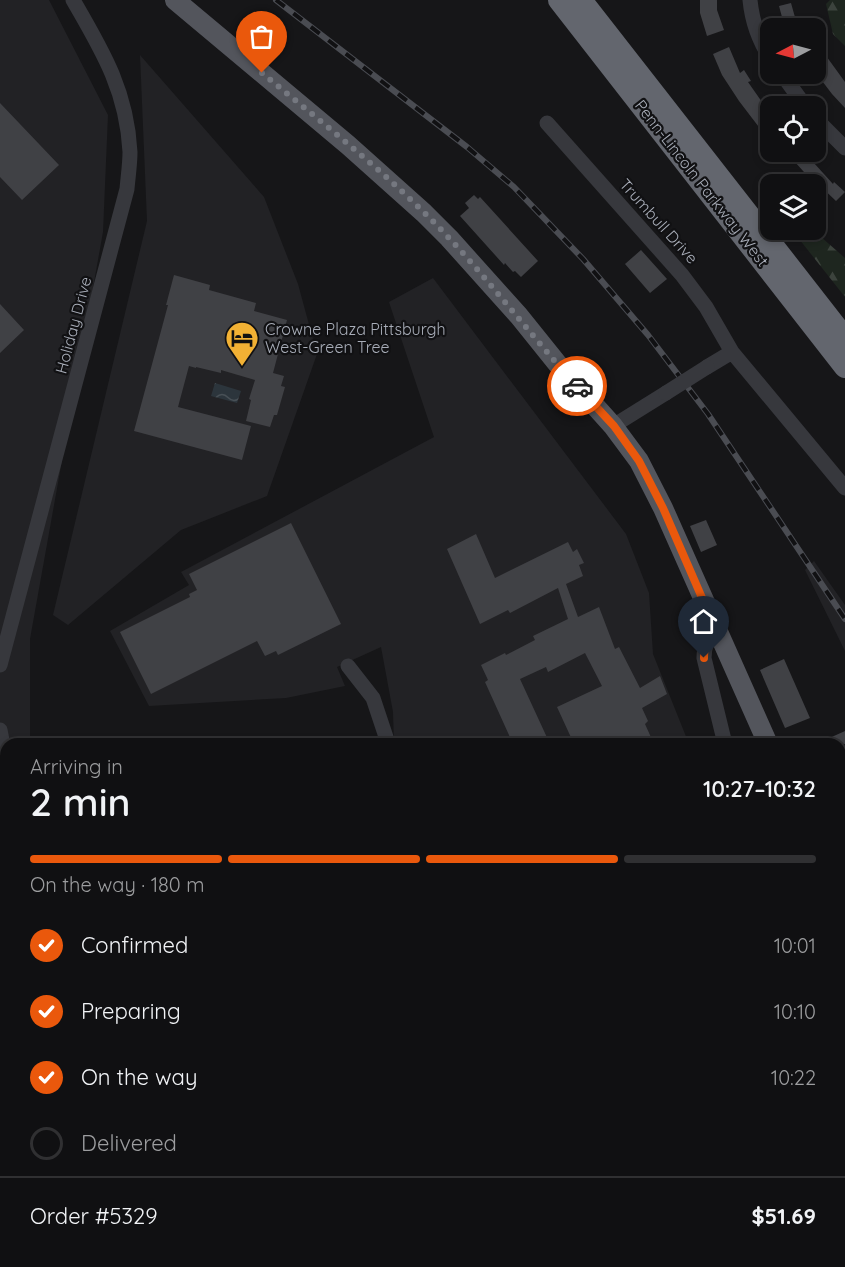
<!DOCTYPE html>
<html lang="en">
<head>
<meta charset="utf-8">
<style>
  body { margin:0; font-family:Quicksand,sans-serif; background:#1e1e20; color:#f1f3f6; height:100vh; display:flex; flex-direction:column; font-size:22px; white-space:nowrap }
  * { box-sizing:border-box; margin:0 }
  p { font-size:20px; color:#9c9d9f }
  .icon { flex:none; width:33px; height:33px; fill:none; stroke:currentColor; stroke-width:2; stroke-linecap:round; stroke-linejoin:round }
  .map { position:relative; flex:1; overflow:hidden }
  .panel { position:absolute; left:0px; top:738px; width:846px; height:530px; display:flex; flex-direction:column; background:#101012; border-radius:18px 18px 0 0; box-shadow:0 3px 9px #0003,0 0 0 2px #303032 }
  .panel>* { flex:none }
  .needle { width:39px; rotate:264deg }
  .fabs { position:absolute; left:760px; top:18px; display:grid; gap:12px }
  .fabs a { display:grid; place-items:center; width:66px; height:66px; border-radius:12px; background:#101012; box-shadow:0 3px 9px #0003,0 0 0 2px #303032; font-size:30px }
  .pin { position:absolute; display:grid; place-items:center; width:51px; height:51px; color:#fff; margin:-62px -26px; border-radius:50% 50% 50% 0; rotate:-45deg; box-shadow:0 0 6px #0007 }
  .pin .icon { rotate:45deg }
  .courier { position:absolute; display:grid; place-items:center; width:60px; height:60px; margin:-30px; border:4px solid #ea580c; border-radius:50%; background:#fff; color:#222; box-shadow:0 2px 8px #0007 }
  .summary em { font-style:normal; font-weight:600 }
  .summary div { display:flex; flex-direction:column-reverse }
  .summary { display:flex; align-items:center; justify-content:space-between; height:102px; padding:0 30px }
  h1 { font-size:39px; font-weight:600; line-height:45px }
  .bar { display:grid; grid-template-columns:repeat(4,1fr); gap:9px 6px; align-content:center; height:72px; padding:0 30px }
  .bar i { height:8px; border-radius:4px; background:#303032 }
  .bar .on { background:#ea580c }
  .bar p { grid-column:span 4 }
  .line { display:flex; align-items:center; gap:15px; padding:0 30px; border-top:2px solid #303032 }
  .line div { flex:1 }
  ol { padding:0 30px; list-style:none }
  li { display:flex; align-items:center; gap:18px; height:66px }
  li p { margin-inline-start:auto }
  li .icon { padding:6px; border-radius:50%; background:#ea580c; color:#fff; stroke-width:4 }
  li:last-child { color:#9c9d9f }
  li i { width:33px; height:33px; border:3px solid #303032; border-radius:50% }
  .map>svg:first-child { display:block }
  .built { fill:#222225 }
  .industrial { fill:url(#industrial-grid) }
  .forest { fill:url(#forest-firs) }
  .water { fill:url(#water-waves) }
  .building { fill:#404145 }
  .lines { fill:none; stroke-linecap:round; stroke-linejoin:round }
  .minor { stroke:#37383d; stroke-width:15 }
  .major { stroke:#53555c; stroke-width:20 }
  .highway { stroke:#63666e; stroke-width:22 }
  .rail-casing { stroke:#4a4c52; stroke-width:6 }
  .rail { stroke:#111113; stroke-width:4; stroke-dasharray:11; stroke-linecap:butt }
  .minor-bridge { stroke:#37383d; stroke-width:15 }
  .done { stroke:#757880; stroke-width:6; stroke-dasharray:0 10.8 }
  .route { stroke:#ea580c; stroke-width:8 }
  .labels { text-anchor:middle; stroke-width:4.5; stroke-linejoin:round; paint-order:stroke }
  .street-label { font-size:16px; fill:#a8adb8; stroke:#111113 }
  .poi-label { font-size:16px; fill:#a8adb8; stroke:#111113; text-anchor:start }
</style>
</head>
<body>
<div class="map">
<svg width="845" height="1267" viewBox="0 0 845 1267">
  <defs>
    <pattern id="industrial-grid" width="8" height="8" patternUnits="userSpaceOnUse" patternTransform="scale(1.5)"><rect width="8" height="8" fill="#222225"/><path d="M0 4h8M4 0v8" fill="none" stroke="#3f3f43"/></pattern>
    <pattern id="forest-firs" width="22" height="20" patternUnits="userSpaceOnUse" patternTransform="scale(1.5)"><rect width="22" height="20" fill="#1e261f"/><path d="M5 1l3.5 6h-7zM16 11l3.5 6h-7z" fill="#3c433d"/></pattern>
    <pattern id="water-waves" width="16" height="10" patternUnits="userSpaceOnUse" patternTransform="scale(1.5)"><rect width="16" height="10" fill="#2c353c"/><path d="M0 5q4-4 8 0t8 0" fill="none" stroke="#485056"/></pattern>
  </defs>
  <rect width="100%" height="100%" fill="#161618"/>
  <!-- built -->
  <path class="built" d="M 0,0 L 49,0 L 108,115 L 103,232 L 30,639 L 30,737 L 314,741 L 314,744 L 6,744 L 6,1262 L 335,1262 L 342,1267 L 0,1267 Z
    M 140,55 L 264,197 L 298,284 L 317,354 L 267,496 L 181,530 L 68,625 L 53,615 L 147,221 Z
    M 433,278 L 626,534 L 649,593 L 653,654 L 689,744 L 394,744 L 393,712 L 381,647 L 337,667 L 345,686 L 286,698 L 149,706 L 110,631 L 189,585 L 181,572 L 434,437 L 389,302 Z
    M 814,561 L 845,605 L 845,651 L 805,570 Z"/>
  <!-- industrial -->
  <path class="industrial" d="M 840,1141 L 845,1151 L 845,1267 L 694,1267 L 691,1262 L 840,1262 Z"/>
  <!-- forest -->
  <path class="forest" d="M 830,0 L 845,0 L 845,46 L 833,34 L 826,4 Z
    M 792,230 L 813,230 L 845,258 L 845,297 Z"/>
  <!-- water -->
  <path class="water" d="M 215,383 L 241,391 L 237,403 L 211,396 Z"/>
  <!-- building -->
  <path class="building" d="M 700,0 L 717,0 L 717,10 L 724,30 L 707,36 L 700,13 Z
    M 791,3 L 798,28 L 785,28 L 779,6 Z
    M 816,42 L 845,82 L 845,108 L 832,94 L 816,73 Z
    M 729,47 L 740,73 L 744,70 L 751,81 L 748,82 L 762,102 L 764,100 L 771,109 L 771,143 L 739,101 L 722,75 L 713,54 Z
    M 0,103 L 59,165 L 22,200 L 0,177 Z
    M 781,152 L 805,152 L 804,152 L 833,184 L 834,182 L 845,192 L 836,201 L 815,181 L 814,183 L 794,161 L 791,163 Z
    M 474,195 L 478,199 L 480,197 L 538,261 L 521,277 L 515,271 L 513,272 L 505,263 L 504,265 L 460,216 L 469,208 L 465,203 Z
    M 641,250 L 667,279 L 650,293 L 625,264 Z
    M 174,275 L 210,285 L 209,290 L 256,303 L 254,311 L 287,320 L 273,373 L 284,376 L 281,386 L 285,387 L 277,415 L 274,415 L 270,427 L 246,421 L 251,400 L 249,399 L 255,380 L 221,370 L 221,373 L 196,367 L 196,368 L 189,366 L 178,407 L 251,426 L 242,460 L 134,431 L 168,305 L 166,305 Z
    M 0,304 L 24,330 L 0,353 Z
    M 706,520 L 717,545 L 701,552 L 690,526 Z
    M 291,523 L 341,624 L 278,655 L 276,651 L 265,656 L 257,641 L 151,694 L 120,632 L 190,597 L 189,594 L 197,590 L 189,574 Z
    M 476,534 L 495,578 L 568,542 L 573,552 L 577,549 L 584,563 L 579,565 L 583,576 L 566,584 L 578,617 L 599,607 L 615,649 L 619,647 L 640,688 L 660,676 L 667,694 L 642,708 L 648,721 L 645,724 L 654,744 L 574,744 L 557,707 L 602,686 L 585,653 L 548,672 L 546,667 L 520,679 L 550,744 L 513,744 L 485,682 L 488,680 L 481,665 L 505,653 L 506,655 L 535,640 L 533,636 L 568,619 L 558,588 L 510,613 L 508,610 L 480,624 L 447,549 Z
    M 784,659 L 810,718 L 785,728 L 760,670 Z
    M 845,731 L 845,744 L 816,744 Z"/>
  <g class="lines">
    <!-- minor -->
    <path class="minor" d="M 750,0 C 752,21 759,41 771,59
      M 782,74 L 805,106
      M 816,119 L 845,148
      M 547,123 L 682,275 L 706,307 L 732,352 L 845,488
      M 707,367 L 732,352
      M 613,426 L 666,393
      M 716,630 C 708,639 704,645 704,658 L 725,744
      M 0,665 L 127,189 C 128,177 130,164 130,152 C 127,91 102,50 73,0
      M 348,666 L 373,698 L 386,737 L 387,744
      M 0,730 L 6,761
      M 840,935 L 845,932
      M 0,1147 L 6,1140
      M 159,1262 L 164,1267
      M 366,1262 L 372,1267"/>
    <!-- major -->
    <path class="major" d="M 175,0 L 348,145 L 424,213 L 449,238 L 519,316 L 560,367 L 613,426 L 639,461 L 663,508 L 768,744
      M 840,907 L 845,918"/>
    <!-- highway -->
    <path class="highway" d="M 559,0 L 845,367
      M 581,0 L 845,338"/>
    <defs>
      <path id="rail" d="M 276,0 L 467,147 L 514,187 L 583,259 L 648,335 L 708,414 L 845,619"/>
    </defs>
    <!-- rail casing -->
    <use href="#rail" class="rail-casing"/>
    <!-- rail -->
    <use href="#rail" class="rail"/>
    <!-- minor-bridge -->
    <path class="minor-bridge" d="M 666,393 L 707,367"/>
  </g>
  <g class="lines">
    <!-- done -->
    <path class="done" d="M 262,73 C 325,125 393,178 449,238 C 494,286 533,338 577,386"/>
    <!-- route -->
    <path class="route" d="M 577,386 L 614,426 L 639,461 L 663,508 L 716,630 C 708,639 704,645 704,658"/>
  </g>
  <!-- icons -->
  <defs>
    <symbol id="hotel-pin" viewBox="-11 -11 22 30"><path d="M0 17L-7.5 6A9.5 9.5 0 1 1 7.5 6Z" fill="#f2b134" stroke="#111113"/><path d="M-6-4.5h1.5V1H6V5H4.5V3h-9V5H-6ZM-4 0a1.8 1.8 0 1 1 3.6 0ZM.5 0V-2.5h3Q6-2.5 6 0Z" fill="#111"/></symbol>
  </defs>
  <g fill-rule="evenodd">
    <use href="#hotel-pin" x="223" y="319" width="38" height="52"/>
  </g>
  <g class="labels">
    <!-- street labels -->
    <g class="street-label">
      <text transform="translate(702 183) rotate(52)" y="6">Penn-Lincoln Parkway West</text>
      <text transform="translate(659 221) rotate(48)" y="6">Trumbull Drive</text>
      <text transform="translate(73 325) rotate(-75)" y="6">Holiday Drive</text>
    </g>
    <!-- poi labels -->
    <g class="poi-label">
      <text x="265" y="335">Crowne Plaza Pittsburgh<tspan x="265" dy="18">West-Green Tree</tspan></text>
    </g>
  </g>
</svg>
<div class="fabs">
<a><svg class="needle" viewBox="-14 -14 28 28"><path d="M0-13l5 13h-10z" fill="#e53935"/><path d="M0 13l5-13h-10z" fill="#9c9d9f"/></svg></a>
<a><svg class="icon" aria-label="locate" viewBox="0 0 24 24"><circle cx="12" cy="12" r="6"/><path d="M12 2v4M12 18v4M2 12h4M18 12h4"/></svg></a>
<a><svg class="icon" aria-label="layers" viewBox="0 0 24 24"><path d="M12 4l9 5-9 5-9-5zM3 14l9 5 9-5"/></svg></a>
</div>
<div class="pin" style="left:262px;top:73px;background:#ea580c"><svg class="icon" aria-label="bag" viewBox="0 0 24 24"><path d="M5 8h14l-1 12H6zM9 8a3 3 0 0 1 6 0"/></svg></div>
<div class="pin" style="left:704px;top:658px;background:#1f2937"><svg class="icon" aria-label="home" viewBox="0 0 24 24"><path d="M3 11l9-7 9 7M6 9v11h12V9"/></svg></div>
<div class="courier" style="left:577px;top:386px"><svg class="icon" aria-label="car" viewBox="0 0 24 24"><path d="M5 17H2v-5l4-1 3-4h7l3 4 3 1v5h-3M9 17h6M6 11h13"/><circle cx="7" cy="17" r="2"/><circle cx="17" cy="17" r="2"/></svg></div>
<section class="panel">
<div class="summary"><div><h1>2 min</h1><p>Arriving in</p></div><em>10:27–10:32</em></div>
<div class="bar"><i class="on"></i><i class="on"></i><i class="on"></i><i></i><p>On the way · 180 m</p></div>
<ol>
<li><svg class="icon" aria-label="check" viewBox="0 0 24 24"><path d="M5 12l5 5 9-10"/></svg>Confirmed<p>10:01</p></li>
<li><svg class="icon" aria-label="check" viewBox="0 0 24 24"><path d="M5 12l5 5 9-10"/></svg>Preparing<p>10:10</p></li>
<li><svg class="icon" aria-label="check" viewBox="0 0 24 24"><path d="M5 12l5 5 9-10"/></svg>On the way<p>10:22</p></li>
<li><i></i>Delivered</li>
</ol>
<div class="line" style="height:78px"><div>Order #5329</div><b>$51.69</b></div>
</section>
</div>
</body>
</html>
